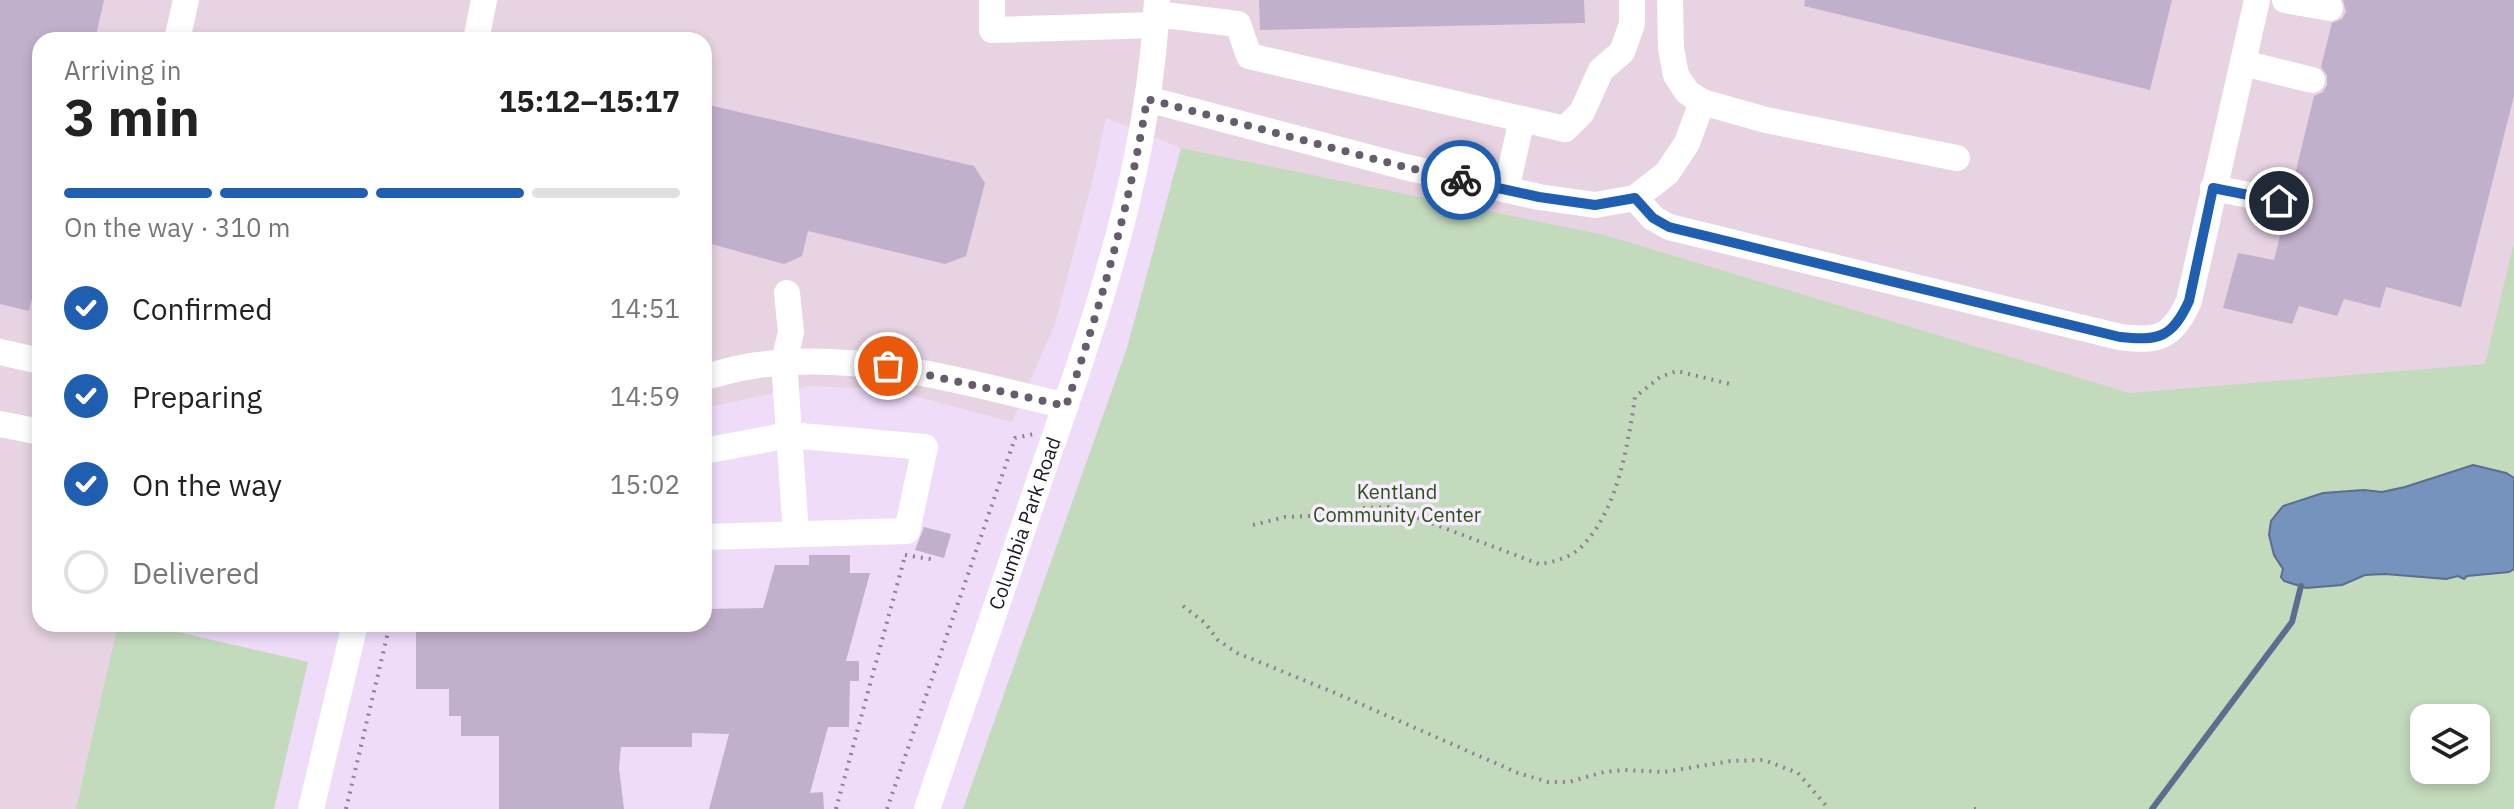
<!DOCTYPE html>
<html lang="en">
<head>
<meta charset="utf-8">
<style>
  body { margin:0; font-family:"IBM Plex Sans",sans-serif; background:#f2f2f2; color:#222; height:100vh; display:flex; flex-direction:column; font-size:30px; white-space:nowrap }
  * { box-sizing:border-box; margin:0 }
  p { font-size:26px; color:#767676 }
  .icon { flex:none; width:44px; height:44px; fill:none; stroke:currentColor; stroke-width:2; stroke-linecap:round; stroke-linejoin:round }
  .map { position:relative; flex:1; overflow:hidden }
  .details { position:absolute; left:32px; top:32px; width:680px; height:600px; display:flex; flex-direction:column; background:#fff; border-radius:24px; box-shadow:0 4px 12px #0003 }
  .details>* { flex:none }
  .controls { position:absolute; left:2410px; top:704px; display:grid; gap:16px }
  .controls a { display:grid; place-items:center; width:80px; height:80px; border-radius:16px; background:#fff; box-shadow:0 4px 12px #0003; font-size:40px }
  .pin { position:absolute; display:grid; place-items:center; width:68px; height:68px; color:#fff; margin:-34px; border:4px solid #fff; border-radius:50%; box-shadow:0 2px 8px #0007 }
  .courier { position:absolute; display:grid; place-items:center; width:80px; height:80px; margin:-40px; border:6px solid #205fb0; border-radius:50%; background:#fff; color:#222; box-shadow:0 2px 10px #0007 }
  .head em { font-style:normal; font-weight:800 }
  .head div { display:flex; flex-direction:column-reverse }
  .head { display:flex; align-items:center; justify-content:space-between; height:136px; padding:0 32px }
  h1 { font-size:52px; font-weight:800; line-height:60px }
  .bar { display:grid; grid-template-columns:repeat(4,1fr); gap:12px 8px; align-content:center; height:96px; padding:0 32px }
  .bar i { height:10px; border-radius:6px; background:#e0e0e0 }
  .bar .selected { background:#205fb0 }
  .bar p { grid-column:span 4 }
  ol { padding:0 32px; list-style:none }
  li { display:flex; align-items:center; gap:24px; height:88px }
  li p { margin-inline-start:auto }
  li .icon { padding:8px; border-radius:50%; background:#205fb0; color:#fff; stroke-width:4 }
  li:last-child { color:#767676 }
  li i { width:44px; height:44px; border:4px solid #e0e0e0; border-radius:50% }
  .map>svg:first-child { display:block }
  .industrial { fill:#e7d3e2 }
  .green { fill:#c3dabc; fill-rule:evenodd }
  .water { fill:#7593bd; stroke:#5b6e8e; stroke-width:2 }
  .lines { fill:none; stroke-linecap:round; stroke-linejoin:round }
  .stream { stroke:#5b6e8e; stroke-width:6 }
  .building { fill:#c1b0cb }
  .path { stroke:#8c8094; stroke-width:4; stroke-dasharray:2 6; stroke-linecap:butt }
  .minor { stroke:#fff; stroke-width:26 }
  .done { stroke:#675c6d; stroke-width:8; stroke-dasharray:0 14.4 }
  .route { stroke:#205fb0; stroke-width:10 }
  .labels { text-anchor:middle; stroke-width:7; stroke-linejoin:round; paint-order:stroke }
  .park-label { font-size:20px; fill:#285316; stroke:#f7ecfe }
  .street-label { font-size:20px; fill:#1e1721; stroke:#f7ecfe }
</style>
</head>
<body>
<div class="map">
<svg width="2514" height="809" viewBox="0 0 2514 809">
  <rect width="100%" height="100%" fill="#eedcf9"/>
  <!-- industrial -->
  <path class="industrial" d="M 0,0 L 2514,0 L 2514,242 L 2486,364 L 2130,393 L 1605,235 L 1181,148 L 1106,118 L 1093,178 L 1055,324 L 1012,422 L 888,389 L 808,386 L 704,408 L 704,40 L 40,40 L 40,624 L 118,624 L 77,809 L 0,809 Z"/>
  <!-- green -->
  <path class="green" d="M 1181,148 L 1605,235 L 2130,393 L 2485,364 L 2514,242 L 2514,809 L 963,809 L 1127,348 ZM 2424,718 L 2476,718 L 2476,770 L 2424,770 Z
    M 118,624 L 143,624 L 308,662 L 274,809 L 76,809 Z"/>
  <!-- water -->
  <path class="water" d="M 2473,465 L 2506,473 L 2514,478 L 2514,569 L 2509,572 L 2467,576 L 2464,579 L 2458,576 L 2446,579 L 2385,574 L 2365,575 L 2342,585 L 2306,588 L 2284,581 L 2281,577 L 2283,569 L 2274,555 L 2269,535 L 2271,521 L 2283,506 L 2323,493 L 2364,490 L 2382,492 L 2405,487 Z"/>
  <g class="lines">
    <!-- stream -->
    <path class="stream" d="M 2152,809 L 2292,622 L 2301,586"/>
  </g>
  <!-- building -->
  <path class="building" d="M 0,0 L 104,0 L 95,40 L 40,40 L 40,264 L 29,311 L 0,304 Z
    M 1259,0 L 1584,0 L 1585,23 L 1260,30 Z
    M 1805,0 L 2172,0 L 2150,90 L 1804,6 Z
    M 2343,0 L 2514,0 L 2514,96 L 2461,307 L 2386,287 L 2380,308 L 2344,299 L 2337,316 L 2299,306 L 2292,324 L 2223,308 L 2238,253 L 2274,260 L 2285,216 L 2294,205 L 2294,197 L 2291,191 L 2314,96 L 2323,92 L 2327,85 L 2327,75 L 2321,67 L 2332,23 L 2342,19 L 2346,12 Z
    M 704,104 L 974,166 L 985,183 L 966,256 L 945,264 L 808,231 L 802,256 L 784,264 L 704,242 Z
    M 924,527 L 951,534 L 944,558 L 915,550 Z
    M 809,555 L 850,555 L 850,573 L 870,573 L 846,661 L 859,661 L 859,681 L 850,681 L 849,727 L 828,727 L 810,793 L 823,792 L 824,809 L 709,809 L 729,734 L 692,733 L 692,747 L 621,747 L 619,768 L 624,809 L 499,809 L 499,736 L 461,736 L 461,716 L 449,716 L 449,689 L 416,689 L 416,624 L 704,624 L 704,609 L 763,608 L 775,565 L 809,565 Z"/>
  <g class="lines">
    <!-- path -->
    <path class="path" d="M 1253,525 L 1285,517 L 1335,515 L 1363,508 L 1389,507 L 1539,564 C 1555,562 1573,557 1584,544 C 1618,508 1628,444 1635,397 L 1660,377 L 1677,371 L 1734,385
      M 905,555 L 936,560
      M 1183,606 L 1205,623 L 1218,640 L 1237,653 L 1333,692 L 1518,773 L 1548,782 L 1569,782 L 1604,772 L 1625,770 L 1664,772 L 1731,761 L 1764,760 L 1798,773 L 1829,809
      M 346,809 L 390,624
      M 836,809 L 905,556
      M 887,809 L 1015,438 L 1034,434
      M 1974,809 L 1976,809"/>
    <!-- minor -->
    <g class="minor">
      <path d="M 992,0 L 992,30 L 1156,25"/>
      <path d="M 1670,0 L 1671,49 L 1676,75 L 1687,92 L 1702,102 L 1766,120 L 1957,158"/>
      <path d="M 2285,0 L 2330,8"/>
      <path d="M 1156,14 L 1238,24 L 1249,56 L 1565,129 L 1582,112 L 1601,70 L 1622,52 L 1632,24 L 1632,0"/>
      <path d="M 177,40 L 186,0"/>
      <path d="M 476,40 L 484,0"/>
      <path d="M 2243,63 L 2312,80"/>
      <path d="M 1147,99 L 1405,167 L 1539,197 L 1595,205 L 1635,198 L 1667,173 L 1687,143 L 1702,102"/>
      <path d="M 2213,188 L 2279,201"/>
      <path d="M 1506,190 L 1522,119"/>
      <path d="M 1635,198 L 1653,218 L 1669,227 L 2120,337 C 2159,342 2172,338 2189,301 L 2257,0"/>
      <path d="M 787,293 L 791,332 L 784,362 L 796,533"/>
      <path d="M 0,352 L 40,361"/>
      <path d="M 704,377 C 722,373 740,367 758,365 C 862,351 965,382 1066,406"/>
      <path d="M 0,424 L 40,432"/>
      <path d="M 704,451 L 789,435 L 925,447 L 907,531 L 704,537"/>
      <path d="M 311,809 L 355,624"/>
      <path id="s1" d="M 927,809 C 965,696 1004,583 1043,470 C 1097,317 1150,163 1157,0"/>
    </g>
  </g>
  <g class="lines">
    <!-- done -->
    <path class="done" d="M 888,366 L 1066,406 C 1101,305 1130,204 1147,99 L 1405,167 L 1461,180"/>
    <!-- route -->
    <path class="route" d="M 1461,180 L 1539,197 L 1595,205 L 1635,198 L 1653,218 L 1669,227 L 2120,337 C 2159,341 2172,338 2189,301 L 2213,188 L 2279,201"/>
  </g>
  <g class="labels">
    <!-- park labels -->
    <g class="park-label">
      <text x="1397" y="499">Kentland<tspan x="1397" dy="23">Community Center</tspan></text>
    </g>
    <!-- street labels -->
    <g class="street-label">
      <text dy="7" stroke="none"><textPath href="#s1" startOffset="302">Columbia Park Road</textPath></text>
    </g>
  </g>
</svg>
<div class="controls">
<a><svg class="icon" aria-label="layers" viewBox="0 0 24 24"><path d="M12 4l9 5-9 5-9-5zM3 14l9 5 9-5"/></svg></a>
</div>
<div class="pin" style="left:888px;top:366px;background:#ea580c"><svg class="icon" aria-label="bag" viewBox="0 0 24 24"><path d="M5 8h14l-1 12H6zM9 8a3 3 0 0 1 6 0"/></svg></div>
<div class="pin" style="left:2279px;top:201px;background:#1f2937"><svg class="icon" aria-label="home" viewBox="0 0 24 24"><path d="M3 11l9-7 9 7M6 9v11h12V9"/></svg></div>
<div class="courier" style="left:1461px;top:180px"><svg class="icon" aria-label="bike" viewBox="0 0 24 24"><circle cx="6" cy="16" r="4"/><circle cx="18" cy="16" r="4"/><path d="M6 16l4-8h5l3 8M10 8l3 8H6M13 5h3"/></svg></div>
<section class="details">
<div class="head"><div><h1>3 min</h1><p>Arriving in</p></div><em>15:12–15:17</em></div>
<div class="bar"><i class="selected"></i><i class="selected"></i><i class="selected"></i><i></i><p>On the way · 310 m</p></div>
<ol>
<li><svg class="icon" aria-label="check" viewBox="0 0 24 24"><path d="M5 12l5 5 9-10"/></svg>Confirmed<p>14:51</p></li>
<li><svg class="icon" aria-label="check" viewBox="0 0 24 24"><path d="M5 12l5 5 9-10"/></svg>Preparing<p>14:59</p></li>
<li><svg class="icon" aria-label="check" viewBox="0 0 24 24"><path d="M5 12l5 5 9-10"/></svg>On the way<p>15:02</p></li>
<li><i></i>Delivered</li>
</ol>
</section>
</div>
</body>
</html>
